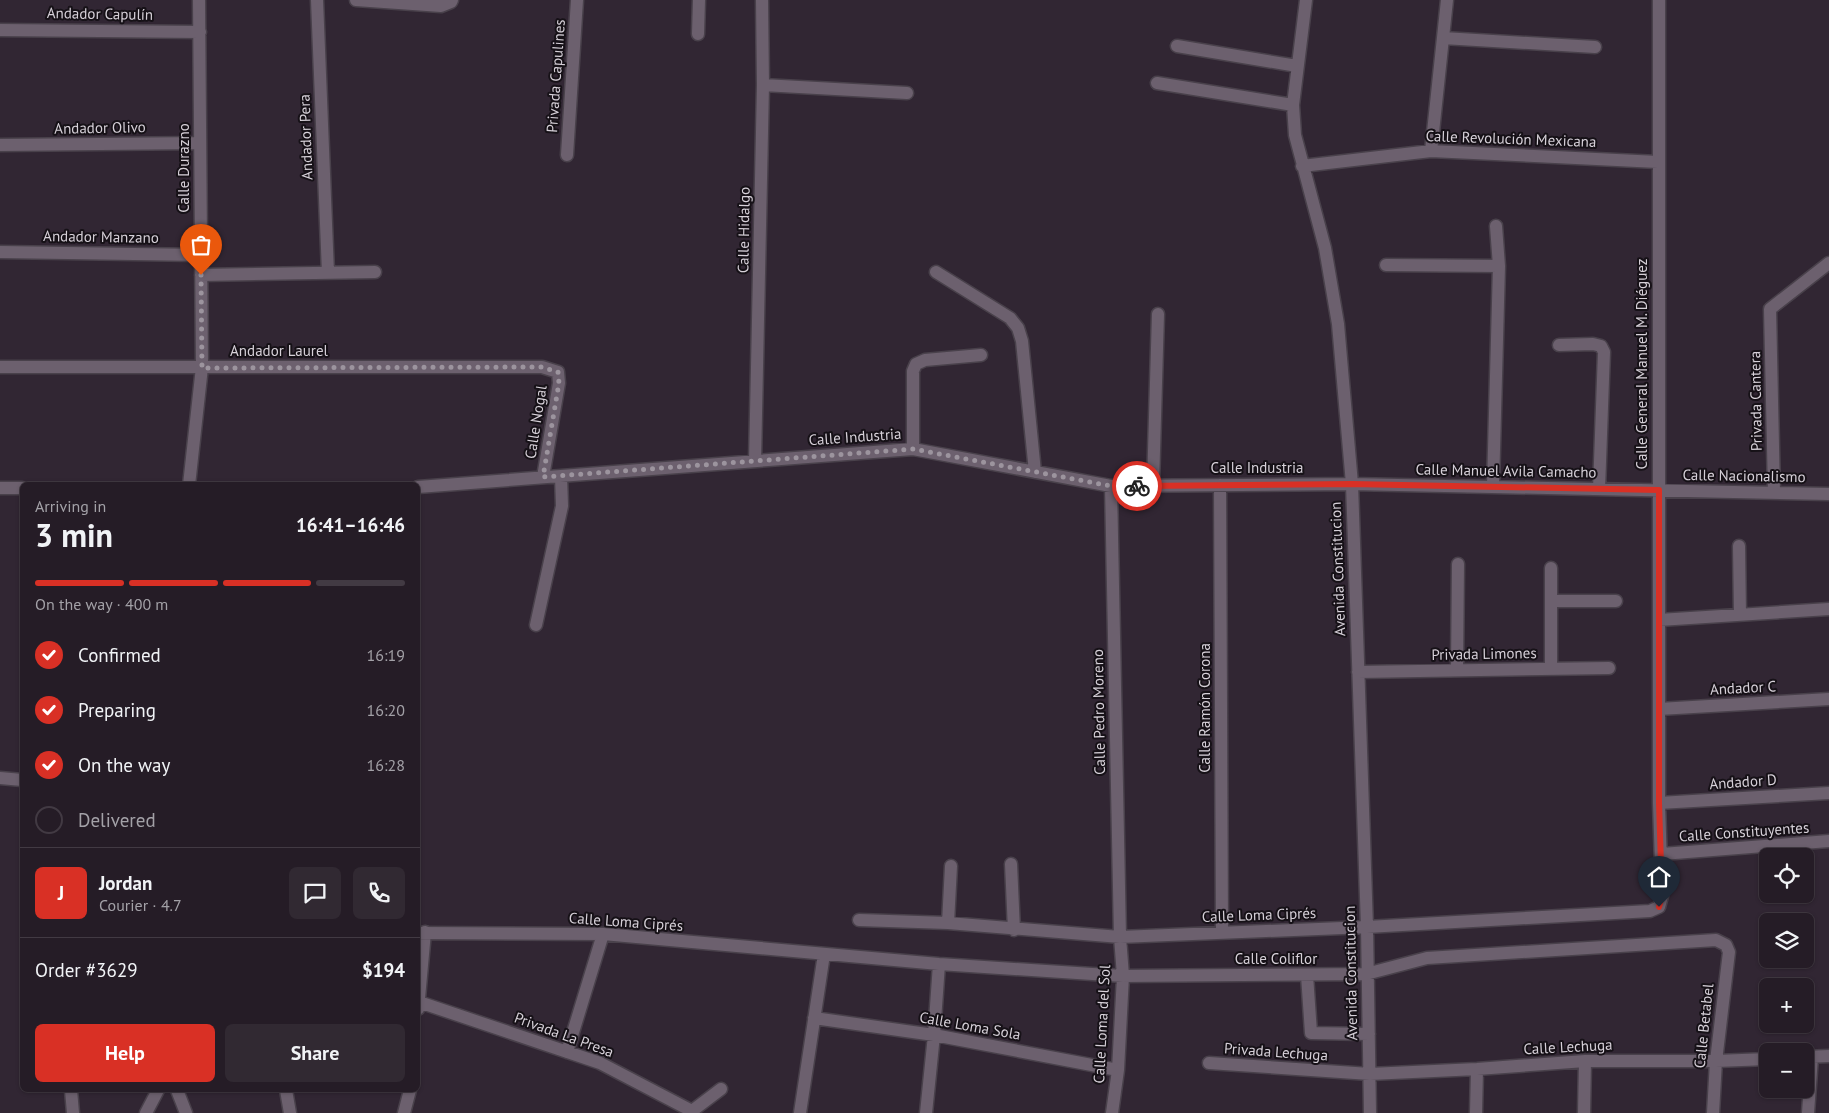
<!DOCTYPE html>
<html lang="en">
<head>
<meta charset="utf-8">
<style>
  body { margin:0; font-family:"PT Sans",sans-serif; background:#312932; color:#f1f3f6; height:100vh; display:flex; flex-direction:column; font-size:19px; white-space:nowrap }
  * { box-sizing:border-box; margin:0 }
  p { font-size:16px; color:#a3a1a7 }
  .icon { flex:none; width:28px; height:28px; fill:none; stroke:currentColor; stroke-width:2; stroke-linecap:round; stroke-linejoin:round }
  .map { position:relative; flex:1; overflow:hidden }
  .sheet { position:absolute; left:20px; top:482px; width:400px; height:610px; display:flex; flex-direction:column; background:#251c26; border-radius:8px; box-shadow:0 1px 4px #0004,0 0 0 1px #423a43 }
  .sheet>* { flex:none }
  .controls { position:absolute; left:1759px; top:848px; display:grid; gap:10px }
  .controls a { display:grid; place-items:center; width:55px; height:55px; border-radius:8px; background:#251c26; box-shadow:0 1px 4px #0004,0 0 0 1px #423a43; font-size:25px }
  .pin { position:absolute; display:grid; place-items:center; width:42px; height:42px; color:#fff; margin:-51px -21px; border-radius:50% 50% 50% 0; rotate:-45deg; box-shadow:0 0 5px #0007 }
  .pin .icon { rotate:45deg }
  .courier { position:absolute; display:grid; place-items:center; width:50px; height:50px; margin:-25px; border:4px solid #d93025; border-radius:50%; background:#fff; color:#222; box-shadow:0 1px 6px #0007 }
  .headline em { font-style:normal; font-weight:700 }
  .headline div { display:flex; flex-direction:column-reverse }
  .headline { display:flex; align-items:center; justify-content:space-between; height:85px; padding:0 15px }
  h1 { font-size:32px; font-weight:700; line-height:38px }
  .bar { display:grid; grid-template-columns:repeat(4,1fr); gap:8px 5px; align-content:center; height:60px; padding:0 15px }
  .bar i { height:6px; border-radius:4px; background:#423a43 }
  .bar .selected { background:#d93025 }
  .bar p { grid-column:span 4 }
  .line { display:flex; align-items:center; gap:12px; padding:0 15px; border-top:1px solid #423a43 }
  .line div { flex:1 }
  .round { display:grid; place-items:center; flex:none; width:52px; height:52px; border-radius:8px; background:#312932 }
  ol { padding:0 15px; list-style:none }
  li { display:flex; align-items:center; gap:15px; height:55px }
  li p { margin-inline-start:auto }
  li .icon { padding:5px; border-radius:50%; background:#d93025; color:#fff; stroke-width:4 }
  li:last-child { color:#a3a1a7 }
  li i { width:28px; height:28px; border:2px solid #423a43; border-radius:50% }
  .action { display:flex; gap:10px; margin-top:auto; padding:10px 15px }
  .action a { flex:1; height:58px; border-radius:8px; background:#d93025; color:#fff; font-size:20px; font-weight:700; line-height:58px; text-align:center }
  .action a+a { background:#312932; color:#f1f3f6 }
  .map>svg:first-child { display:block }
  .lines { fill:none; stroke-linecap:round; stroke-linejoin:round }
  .minor-casing { stroke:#49414b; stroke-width:15 }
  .minor { stroke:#6c606e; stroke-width:12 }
  .done { stroke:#9c949e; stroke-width:5; stroke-dasharray:0 9 }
  .route { stroke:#d93025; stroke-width:6 }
  .labels { text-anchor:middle; stroke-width:4; stroke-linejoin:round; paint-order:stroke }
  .street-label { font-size:15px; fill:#d6d0d8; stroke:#161117 }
</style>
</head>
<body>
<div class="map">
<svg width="1829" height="1113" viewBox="0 0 1829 1113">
  <rect width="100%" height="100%" fill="#312633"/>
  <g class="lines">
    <defs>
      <path id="minor" d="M 317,0 L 328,273
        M 356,0 L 441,6 L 451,2 L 452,0
        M 1306,0 L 1293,105 L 1295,135 L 1325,248 L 1338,324 L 1352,484 L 1367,927 L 1370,1113
        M 0,30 L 200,32
        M 698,34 L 699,0
        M 1443,38 L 1595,47
        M 1177,46 L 1297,66
        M 1157,83 L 1293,105
        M 763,85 L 907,93
        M 0,145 L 200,143
        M 1431,151 L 1447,0
        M 567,155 L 577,0
        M 1302,166 L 1431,151 L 1658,162
        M 0,252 L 201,255
        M 1386,265 L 1499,266
        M 936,272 L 1010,318 L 1018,328 L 1022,341 L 1035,472
        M 201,275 L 375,272
        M 1559,345 L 1593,344 L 1601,346 L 1604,352 L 1599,489
        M 0,367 L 542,367 L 558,372 L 559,383 L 543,477
        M 913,449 L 913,371 L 916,364 L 925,360 L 981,355
        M 755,461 L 763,85 L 762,0
        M 189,485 L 202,367 L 199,0
        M 1153,485 L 1158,314
        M 1220,485 L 1222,932
        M 1111,486 L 1120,937 L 1123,976 L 1118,1070 L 1112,1113
        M 1493,486 L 1499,266 L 1496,226
        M 418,487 L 913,449 L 1111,486 L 1352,484 L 1829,494
        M 0,488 L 22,488
        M 1774,492 L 1770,309 L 1829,263
        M 1739,546 L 1740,615
        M 1551,601 L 1616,601
        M 1659,620 L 1829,609
        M 536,625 L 562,506 L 561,476
        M 1551,669 L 1551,568
        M 1457,670 L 1458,564
        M 1358,672 L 1609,668
        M 1659,709 L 1829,699
        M 0,778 L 22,780
        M 1659,803 L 1829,793
        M 1662,854 L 1829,841
        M 1011,864 L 1014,930
        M 859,920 L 948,923 L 1120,937 L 1367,927 L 1650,911 L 1659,907 L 1662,896 L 1659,803 L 1659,0
        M 948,923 L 951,866
        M 418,933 L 603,934 L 939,964 L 1123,976 L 1366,974 L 1427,958 L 1716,940 L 1726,945 L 1729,952 L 1716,1061 L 1713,1113
        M 1307,975 L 1311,1033 L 1369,1034
        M 419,1002 L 600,1063 L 692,1111
        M 418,1009 L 425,932
        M 814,1018 L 934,1035 L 1118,1070
        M 567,1052 L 603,934
        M 1805,1057 L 1829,1056
        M 1209,1063 L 1370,1074 L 1477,1069 L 1585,1061 L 1716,1061 L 1768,1059
        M 71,1090 L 73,1113
        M 177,1090 L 186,1113
        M 286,1090 L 290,1113
        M 692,1111 L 721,1089
        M 146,1113 L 158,1090
        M 404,1113 L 410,1090
        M 800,1113 L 824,954
        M 926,1113 L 934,1035 L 939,964
        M 1476,1113 L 1477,1069
        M 1584,1113 L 1585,1061
        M 1808,1113 L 1812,1057"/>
    </defs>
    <!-- minor casing -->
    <use href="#minor" class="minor-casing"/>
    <!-- minor -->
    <use href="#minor" class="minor"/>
  </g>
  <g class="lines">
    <!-- done -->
    <path class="done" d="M 201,275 L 202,368 L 542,367 L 558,372 L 559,383 L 543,477 L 913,449 L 1111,486 L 1137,486"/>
    <!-- route -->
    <path class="route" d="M 1137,486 L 1352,484 L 1659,490 L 1659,803 L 1662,896 L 1659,907"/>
  </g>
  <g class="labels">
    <!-- street labels -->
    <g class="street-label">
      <text transform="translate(100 14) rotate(1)" y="5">Andador Capulín</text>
      <text transform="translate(556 76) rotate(-86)" y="5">Privada Capulines</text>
      <text transform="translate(100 128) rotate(-1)" y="5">Andador Olivo</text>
      <text transform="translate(306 137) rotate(-92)" y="5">Andador Pera</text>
      <text transform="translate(1511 139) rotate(2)" y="5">Calle Revolución Mexicana</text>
      <text transform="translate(184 168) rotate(-90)" y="5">Calle Durazno</text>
      <text transform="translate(744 230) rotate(-89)" y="5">Calle Hidalgo</text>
      <text transform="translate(101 237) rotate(1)" y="5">Andador Manzano</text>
      <text x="279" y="356">Andador Laurel</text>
      <text transform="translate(1642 364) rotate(-90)" y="5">Calle General Manuel M. Diéguez</text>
      <text transform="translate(1756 401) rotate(-91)" y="5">Privada Cantera</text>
      <text transform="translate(536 422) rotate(-81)" y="5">Calle Nogal</text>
      <text transform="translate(855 437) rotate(-4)" y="5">Calle Industria</text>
      <text x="1257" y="473">Calle Industria</text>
      <text transform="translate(1506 471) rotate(1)" y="5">Calle Manuel Avila Camacho</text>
      <text transform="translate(1744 476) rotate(1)" y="5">Calle Nacionalismo</text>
      <text transform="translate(1338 569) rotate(-92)" y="5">Avenida Constitucion</text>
      <text transform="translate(1484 654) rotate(-1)" y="5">Privada Limones</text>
      <text transform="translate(1743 688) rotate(-3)" y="5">Andador C</text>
      <text transform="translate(1205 708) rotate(-90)" y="5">Calle Ramón Corona</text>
      <text transform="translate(1099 712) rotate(-91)" y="5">Calle Pedro Moreno</text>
      <text transform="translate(1743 782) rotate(-4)" y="5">Andador D</text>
      <text transform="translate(1744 832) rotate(-4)" y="5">Calle Constituyentes</text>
      <text transform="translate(1259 915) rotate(-2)" y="5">Calle Loma Ciprés</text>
      <text transform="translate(626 922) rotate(4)" y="5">Calle Loma Ciprés</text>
      <text x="1276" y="964">Calle Coliflor</text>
      <text transform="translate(1351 973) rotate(-91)" y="5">Avenida Constitucion</text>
      <text transform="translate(1102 1024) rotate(-87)" y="5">Calle Loma del Sol</text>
      <text transform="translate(970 1026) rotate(10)" y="5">Calle Loma Sola</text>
      <text transform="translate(1704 1026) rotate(-84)" y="5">Calle Betabel</text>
      <text transform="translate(564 1035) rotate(20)" y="5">Privada La Presa</text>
      <text transform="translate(1568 1047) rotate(-3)" y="5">Calle Lechuga</text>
      <text transform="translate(1276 1052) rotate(4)" y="5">Privada Lechuga</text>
    </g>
  </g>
</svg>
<div class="controls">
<a><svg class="icon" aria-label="locate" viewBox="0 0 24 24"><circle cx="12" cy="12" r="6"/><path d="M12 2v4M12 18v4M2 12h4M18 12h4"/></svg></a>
<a><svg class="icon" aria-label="layers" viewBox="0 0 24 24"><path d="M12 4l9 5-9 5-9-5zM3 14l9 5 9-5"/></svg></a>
<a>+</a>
<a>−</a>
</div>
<div class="pin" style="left:201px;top:275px;background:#ea580c"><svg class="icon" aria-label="bag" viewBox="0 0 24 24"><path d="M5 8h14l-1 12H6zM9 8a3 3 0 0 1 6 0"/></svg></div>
<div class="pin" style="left:1659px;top:907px;background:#1f2937"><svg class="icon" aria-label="home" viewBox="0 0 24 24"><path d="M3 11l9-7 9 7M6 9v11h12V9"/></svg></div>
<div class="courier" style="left:1137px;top:486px"><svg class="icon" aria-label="bike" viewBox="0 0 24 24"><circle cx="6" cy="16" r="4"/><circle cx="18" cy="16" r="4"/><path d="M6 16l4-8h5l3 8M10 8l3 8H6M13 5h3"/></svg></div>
<section class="sheet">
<div class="headline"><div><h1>3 min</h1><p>Arriving in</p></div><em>16:41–16:46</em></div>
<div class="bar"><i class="selected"></i><i class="selected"></i><i class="selected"></i><i></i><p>On the way · 400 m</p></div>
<ol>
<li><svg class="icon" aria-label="check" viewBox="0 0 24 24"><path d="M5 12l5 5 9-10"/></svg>Confirmed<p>16:19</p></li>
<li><svg class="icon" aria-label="check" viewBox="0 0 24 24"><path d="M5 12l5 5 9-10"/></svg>Preparing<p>16:20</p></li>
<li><svg class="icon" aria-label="check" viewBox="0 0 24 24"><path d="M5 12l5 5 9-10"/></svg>On the way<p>16:28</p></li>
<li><i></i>Delivered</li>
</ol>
<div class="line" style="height:90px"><b class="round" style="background:#d93025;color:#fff">J</b><div><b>Jordan</b><p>Courier · 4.7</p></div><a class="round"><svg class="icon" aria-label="chat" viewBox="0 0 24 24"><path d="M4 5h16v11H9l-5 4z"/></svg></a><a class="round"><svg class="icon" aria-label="phone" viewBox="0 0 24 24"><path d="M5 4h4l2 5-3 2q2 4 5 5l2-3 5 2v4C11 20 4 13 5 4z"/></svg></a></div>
<div class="line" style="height:65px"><div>Order #3629</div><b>$194</b></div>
<div class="action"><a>Help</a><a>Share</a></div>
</section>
</div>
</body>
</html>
